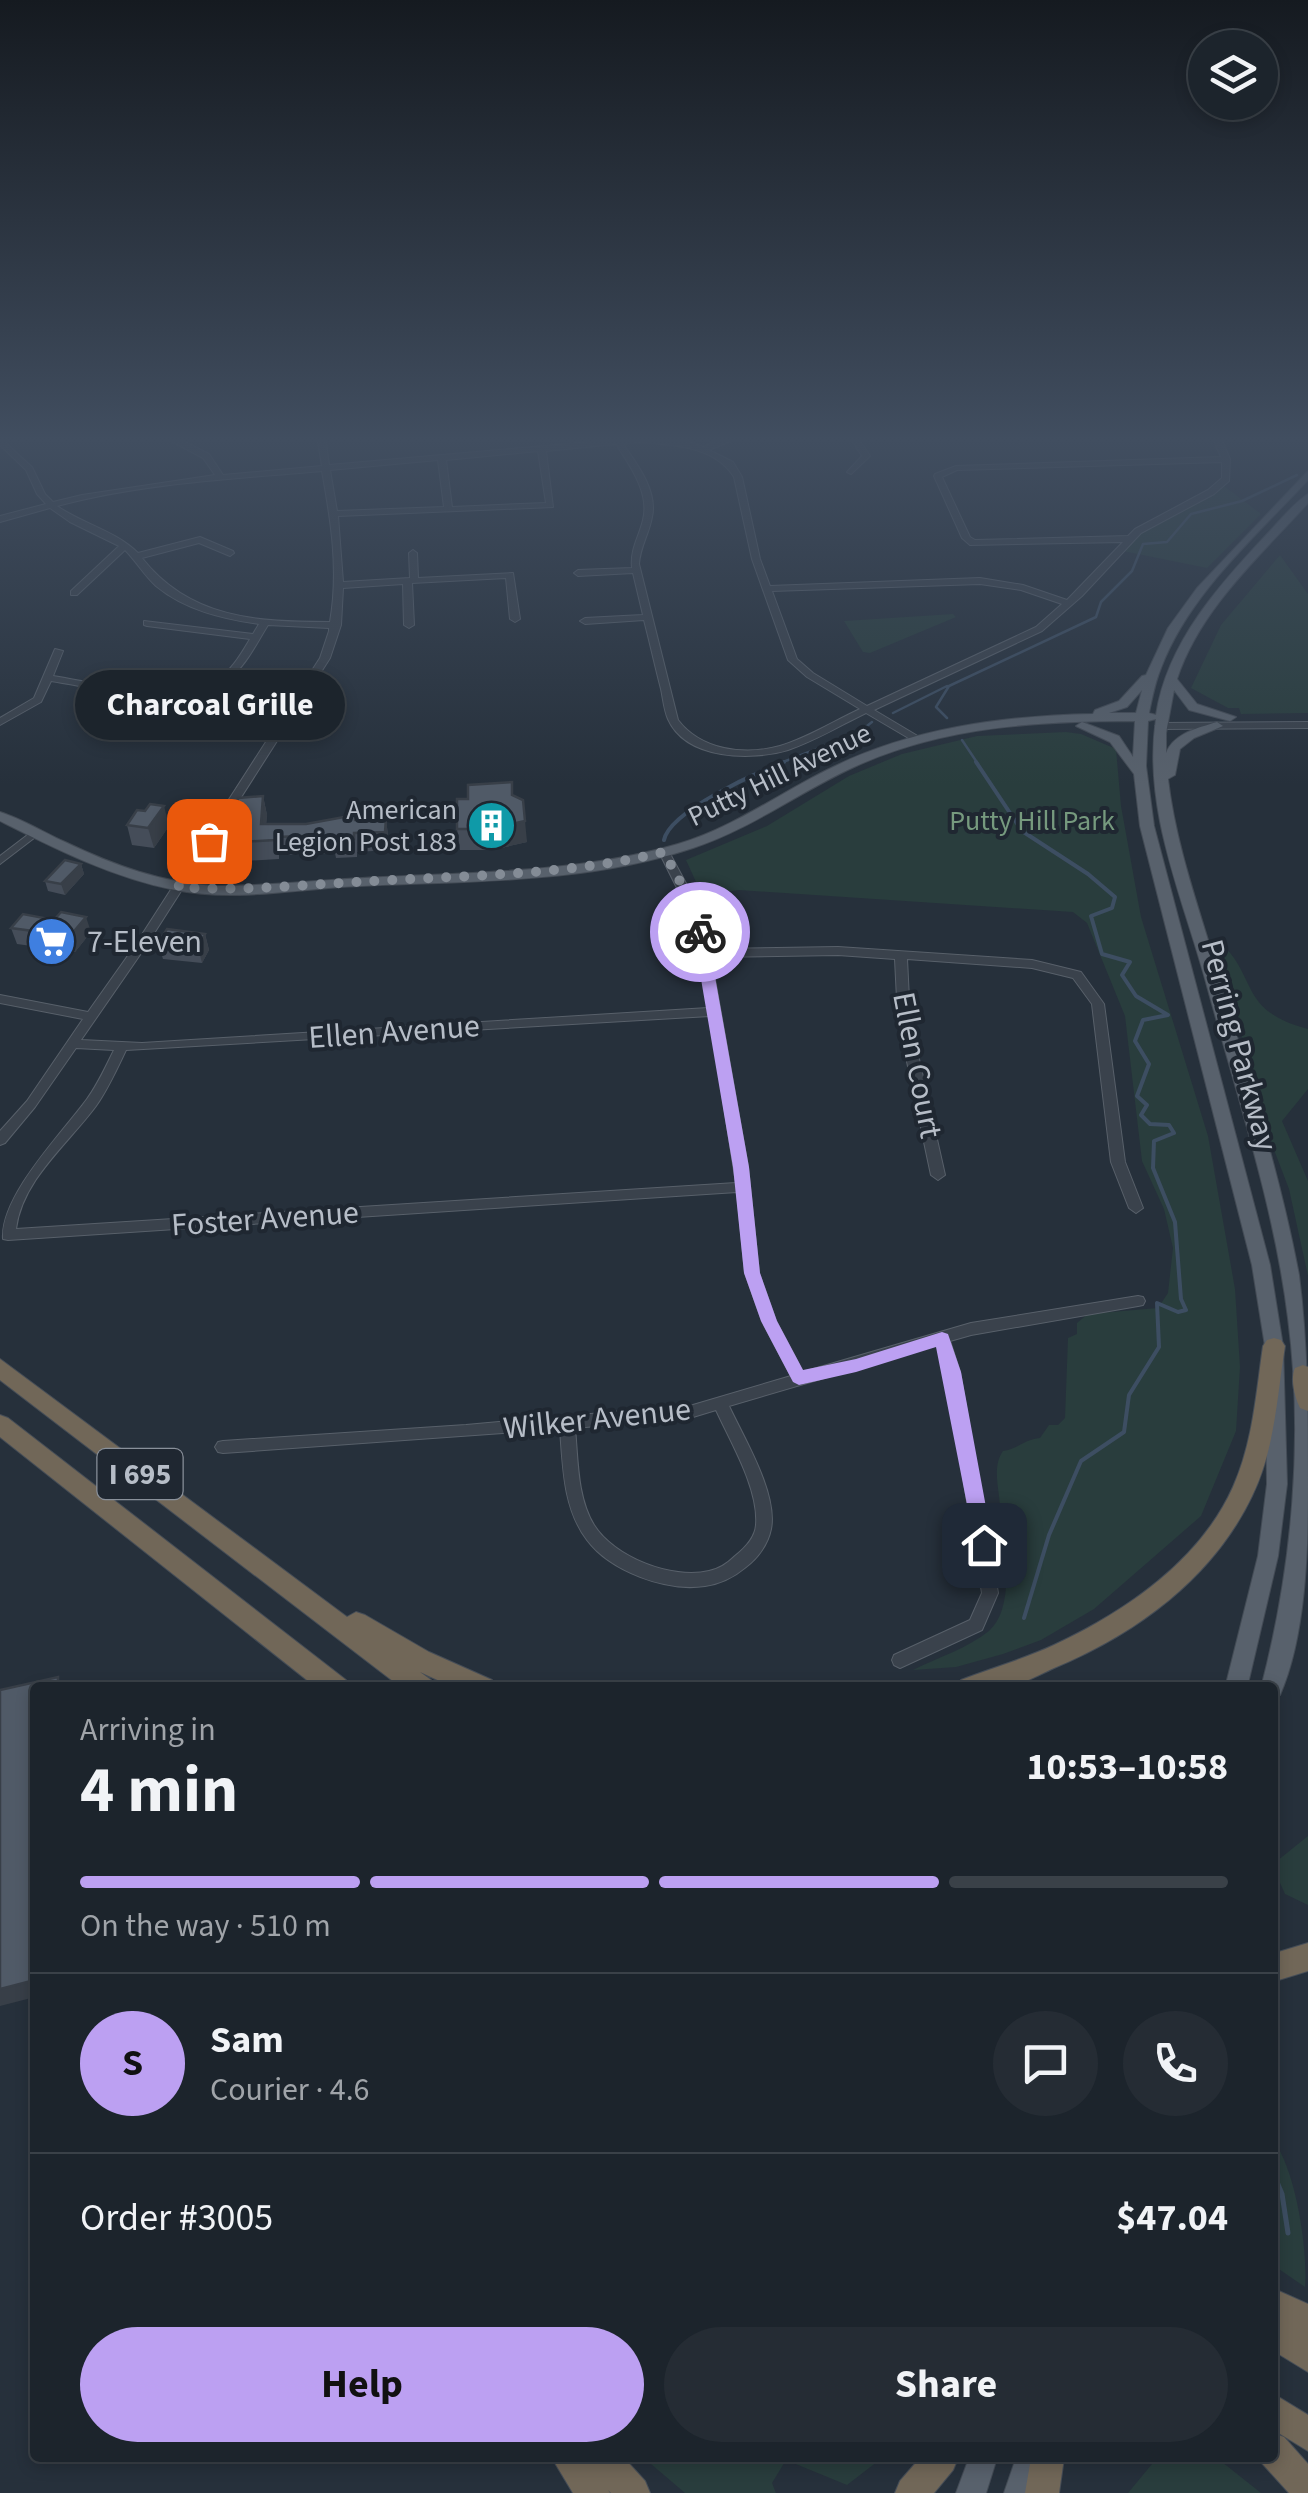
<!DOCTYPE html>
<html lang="en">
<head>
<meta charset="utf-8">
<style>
  body { margin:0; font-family:"Source Sans 3",sans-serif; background:#252c34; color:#f1f3f6; height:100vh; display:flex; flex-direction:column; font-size:38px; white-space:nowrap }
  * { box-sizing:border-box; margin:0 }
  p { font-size:32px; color:#a0a4a9 }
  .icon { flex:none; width:55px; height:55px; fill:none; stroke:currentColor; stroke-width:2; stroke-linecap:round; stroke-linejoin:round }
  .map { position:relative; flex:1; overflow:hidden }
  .details { position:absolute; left:30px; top:1682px; width:1248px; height:780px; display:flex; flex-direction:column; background:#1c242c; border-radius:10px; box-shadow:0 5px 15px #0003,0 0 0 2px #3a4148 }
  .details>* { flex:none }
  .tools { position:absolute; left:1188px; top:30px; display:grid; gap:20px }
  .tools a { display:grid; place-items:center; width:90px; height:90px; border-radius:50%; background:#1c242c; box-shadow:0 5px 15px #0003,0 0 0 2px #3a4148; font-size:50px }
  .pin { position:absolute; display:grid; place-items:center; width:85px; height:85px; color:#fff; margin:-42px; border-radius:20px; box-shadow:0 5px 15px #0006 }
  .courier { position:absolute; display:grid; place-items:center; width:100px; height:100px; margin:-50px; border:8px solid #bca0f2; border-radius:50%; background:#fff; color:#222; box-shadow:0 2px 12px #0007 }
  .bubble { position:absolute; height:70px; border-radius:35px; background:#1c242c; box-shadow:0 5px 15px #0003,0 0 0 2px #3a4148; font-size:32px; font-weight:700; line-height:70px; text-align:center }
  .head em { font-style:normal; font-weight:700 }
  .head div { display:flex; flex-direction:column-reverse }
  .head { display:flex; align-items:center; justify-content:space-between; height:170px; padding:0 50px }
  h1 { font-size:65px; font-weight:700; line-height:75px }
  .bar { display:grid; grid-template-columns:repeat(4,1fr); gap:15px 10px; align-content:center; height:120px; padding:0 50px }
  .bar i { height:12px; border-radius:8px; background:#3a4148 }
  .bar .selected { background:#bca0f2 }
  .bar p { grid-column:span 4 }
  .line { display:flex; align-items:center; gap:25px; padding:0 50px; border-top:2px solid #3a4148 }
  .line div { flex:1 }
  .round { display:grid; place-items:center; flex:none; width:105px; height:105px; border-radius:52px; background:#252c34 }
  .cta { display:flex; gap:20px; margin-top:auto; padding:20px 50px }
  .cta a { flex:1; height:115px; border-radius:60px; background:#bca0f2; color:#111; font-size:40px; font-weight:700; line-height:115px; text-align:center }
  .cta a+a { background:#252c34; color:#f1f3f6 }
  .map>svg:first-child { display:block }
  .green { fill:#293d3d }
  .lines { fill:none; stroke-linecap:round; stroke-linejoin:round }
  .stream-far2 { stroke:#3d4e62; stroke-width:2.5 }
  .stream-far1 { stroke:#3d4e62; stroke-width:4 }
  .stream { stroke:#3d4e62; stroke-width:5 }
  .minor-casing { stroke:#58606a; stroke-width:2 }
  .major-casing { stroke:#434b55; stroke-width:2 }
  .highway-casing { stroke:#454d57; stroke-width:2 }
  .minor { fill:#3a424c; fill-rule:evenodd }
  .major { fill:#58616c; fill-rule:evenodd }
  .highway { fill:#716758; fill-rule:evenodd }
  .wall { fill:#454d59 }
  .shaded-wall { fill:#383f48 }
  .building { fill:#505a67; stroke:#383f48; stroke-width:2.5 }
  .route { fill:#bca0f2 }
  .done { stroke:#848c96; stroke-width:10; stroke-dasharray:0 18 }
  .labels { text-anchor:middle; stroke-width:8; stroke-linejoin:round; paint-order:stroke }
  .far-street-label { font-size:28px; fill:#b6bdc7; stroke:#1f2731 }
  .far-poi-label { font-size:28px; fill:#b6bdc7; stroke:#1f2731; text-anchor:end }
  .far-park-label { font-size:28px; fill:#769a7e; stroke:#1f2731 }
  .shield { fill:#1f2731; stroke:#89909a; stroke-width:2.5 }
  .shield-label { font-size:30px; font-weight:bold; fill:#b6bdc7 }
  .poi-label { font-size:32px; fill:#b6bdc7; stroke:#1f2731; text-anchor:start }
  .street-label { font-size:32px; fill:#b6bdc7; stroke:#1f2731 }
</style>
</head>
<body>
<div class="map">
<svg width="1308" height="2493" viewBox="0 0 1308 2493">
  <rect width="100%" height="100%" fill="#26303b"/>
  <!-- green -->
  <path class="green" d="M 1224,486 L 1261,514 L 1207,568 L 1123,551 L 1143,528 Z
    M 1280,555 L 1308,594 L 1308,713 L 1241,714 L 1239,708 L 1228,708 L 1191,688 L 1221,625 Z
    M 953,614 L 956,617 L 870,653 L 863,652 L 844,621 Z
    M 1066,732 L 1081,734 L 1116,749 L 1121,806 L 1141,917 L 1208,1136 L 1235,1289 L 1240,1367 L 1236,1431 L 1201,1516 L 1094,1609 L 1041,1640 L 1003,1654 L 956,1667 L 913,1670 C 937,1658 968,1648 989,1631 C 1019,1605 1002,1530 999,1496 C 997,1480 994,1464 1003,1451 C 1018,1449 1025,1439 1040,1438 L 1049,1425 L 1058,1425 L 1065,1418 L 1068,1338 L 1077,1334 L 1077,1323 L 1088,1314 L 1158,1308 L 1168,1293 L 1173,1248 L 1164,1209 L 1142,1161 L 1125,1016 L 1087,923 L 1073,912 L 739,890 L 702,895 L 686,860 L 767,826 L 849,776 L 902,754 L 977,736 Z
    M 1215,938 C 1260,974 1235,1010 1308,1029 L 1308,1089 L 1282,1121 L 1308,1181 L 1308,1276 L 1289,1189 L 1271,1142 Z
    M 1308,1836 L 1308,1905 L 1285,1894 L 1272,1865 Z
    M 1273,2140 C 1296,2170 1308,2250 1305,2287 L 1273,2265 Z
    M 644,2458 L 643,2458 L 882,2458 L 847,2485 L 786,2460 L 772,2483 L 776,2493 L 685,2493 Z
    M 1157,2458 L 1217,2458 L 1261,2493 L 1128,2493 Z"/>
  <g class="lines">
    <!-- stream-far2 -->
    <path class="stream-far2" d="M 893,713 L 947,686
      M 947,718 L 936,707 L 949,686 L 1096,617 L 1101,602 L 1132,571 L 1143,544 L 1167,542 L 1191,514 L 1242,501 L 1297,475
      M 962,740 L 978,764
      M 778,764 L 858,733 L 872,722"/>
    <!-- stream-far1 -->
    <path class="stream-far1" d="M 976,762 L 1022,831 L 1088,874 L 1115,897 L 1112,908 L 1091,916 L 1102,954 L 1130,962 L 1122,975 L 1136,996 L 1168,1015 L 1143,1020 L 1135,1041 L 1149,1064 L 1137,1096 L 1147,1105 L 1141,1115 L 1150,1124 L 1169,1125 L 1174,1133 L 1154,1141 L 1153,1168 L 1175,1222 L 1181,1299 L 1186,1310 L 1178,1312 L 1157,1303 L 1159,1347 L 1129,1395 L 1124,1432 L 1081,1461 L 1049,1535 L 1024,1618
      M 664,840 C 670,811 756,773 784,762"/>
    <!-- stream -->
    <path class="stream" d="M 1272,2170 L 1282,2194 L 1288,2233"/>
    <defs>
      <path id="minor" d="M 162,436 L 173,436 L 209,454 L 223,475 L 322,466 L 317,436 L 325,436 L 329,465 L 613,440 L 612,436 L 618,436 L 620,439 C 643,437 683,437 703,447 L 731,436 L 743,436 L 709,450 L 733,462 L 742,477 L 760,559 L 770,586 L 980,578 L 1023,585 L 1067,600 L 1123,542 L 970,545 L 962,538 L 934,476 L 935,474 L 956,466 L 1221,457 L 1212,436 L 1220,436 L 1230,459 L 1229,481 L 1214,494 L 1141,533 L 1082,596 L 1042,631 L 874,710 L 921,738 L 921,742 L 917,743 L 866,713 C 841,725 815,741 788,750 C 752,761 686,760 668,719 C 664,710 663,698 661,689 C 655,666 650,643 644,620 L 585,624 L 580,621 L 585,618 L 643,615 L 633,573 L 578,576 L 574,573 L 578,570 L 632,568 C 630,549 639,537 643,520 C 650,493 630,466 616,444 L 546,451 L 553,507 L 338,516 L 343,582 L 410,578 L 409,553 L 413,550 L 417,553 L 418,578 L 513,573 L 520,619 L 515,622 L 510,619 L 506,578 L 412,583 L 414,625 L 409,628 L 404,625 L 403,584 L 343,588 L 341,625 L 330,658 L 144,949 L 81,1040 L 142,1043 L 708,1008 L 699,953 L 683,900 L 659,852 L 664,849 L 669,852 L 695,900 L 710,949 L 838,947 L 1032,960 L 1081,972 L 1104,1004 L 1125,1162 L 1143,1208 L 1136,1213 L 1129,1208 L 1111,1162 L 1092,1004 L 1073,978 L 1032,968 L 907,959 L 910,1019 L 945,1175 L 938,1180 L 931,1175 L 898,1019 L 895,959 L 838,955 L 711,957 L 748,1167 L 759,1273 L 776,1321 L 803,1372 L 971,1323 L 1138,1296 L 1143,1297 L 1145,1301 L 1143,1305 L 1138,1306 L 971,1335 L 950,1341 L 960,1372 L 998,1593 L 982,1630 L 900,1668 L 894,1665 L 892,1660 L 894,1655 L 970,1620 L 982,1593 L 946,1372 L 937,1345 L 729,1406 C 744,1438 778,1494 771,1529 C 768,1544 758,1558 746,1567 C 734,1577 720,1584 705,1586 C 666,1592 610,1571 587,1540 C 563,1508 563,1467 560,1429 L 223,1453 L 218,1452 L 215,1447 L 218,1442 L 223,1441 L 466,1425 L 693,1405 L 791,1376 L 762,1321 L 745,1273 L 737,1192 L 8,1240 L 3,1239 C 0,1196 63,1132 87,1099 C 98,1084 106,1066 114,1050 L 76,1048 L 35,1107 L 5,1143 L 0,1145 L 0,1131 L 27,1101 L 83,1019 L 0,1003 L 0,995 L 88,1012 L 134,947 L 320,658 L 329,631 L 329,628 L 268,625 C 256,644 245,668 226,681 C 185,713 98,688 51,681 L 41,702 L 0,725 L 0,718 L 34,698 L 55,649 L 63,651 L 53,676 C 98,683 173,704 215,681 C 231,672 241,654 250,639 L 147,626 L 144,625 L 144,621 L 253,634 L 259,624 C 223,619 185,610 156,586 C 144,575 136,561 125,550 L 77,595 L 71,595 L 71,591 L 119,546 L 70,522 L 50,508 L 0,522 L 0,516 L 46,504 L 37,494 L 26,470 L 0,445 L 0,438 L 32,467 L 45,494 L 53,502 L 82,495 L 215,475 L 203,458 ZM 638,442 C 672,445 714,445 734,477 L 752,559 L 788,660 L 807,677 L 860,709 C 834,721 807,738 780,746 C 744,756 701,750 678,720 L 639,564 C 640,547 649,534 652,517 C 658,491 637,464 623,444 ZM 538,451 L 546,503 L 452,507 L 446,460 ZM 438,460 L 444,507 L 337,511 L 330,470 ZM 1222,462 L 1222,478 L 1208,490 L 1135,529 L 1128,536 L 975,540 L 970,537 L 942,477 L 957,470 ZM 322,471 C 331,521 339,570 330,622 C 258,622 190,619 142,558 L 199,543 L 230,556 L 234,553 L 233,551 L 200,537 L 138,553 C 116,531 83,524 57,506 C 143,483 234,479 322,471 ZM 980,584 L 1021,590 L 1062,604 L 1036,627 L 867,706 L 813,673 L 797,659 L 772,591 ZM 710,1016 L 736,1183 L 16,1229 C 22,1180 68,1144 96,1106 C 108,1089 117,1069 126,1050 ZM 716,1410 C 731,1443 759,1489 756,1525 C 755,1538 745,1548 735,1556 C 728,1563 719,1569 709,1571 C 672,1580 614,1557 594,1525 C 577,1497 578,1459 575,1428 L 693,1417 Z
        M 849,436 L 857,436 L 870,456 L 851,474 L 847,472 L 862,456 Z
        M 1308,722 L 1308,728 L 1160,729 L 1155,726 L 1160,723 Z
        M 34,830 L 38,831 L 38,835 L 0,864 L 0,856 Z"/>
      <path id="major" d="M 1308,471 L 1308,480 C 1255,537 1189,594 1161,668 C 1155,682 1152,699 1149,713 L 1156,715 C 1167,642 1220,584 1269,532 C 1281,519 1294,503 1308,494 L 1308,503 C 1260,556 1200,609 1177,679 L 1197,704 L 1236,717 L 1230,721 L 1189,710 L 1174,690 L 1166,733 L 1166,753 C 1174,733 1198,728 1217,722 L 1223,726 L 1194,738 L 1180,749 L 1175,775 L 1168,779 C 1176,847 1200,911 1219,976 C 1248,1075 1280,1174 1299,1275 C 1308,1345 1308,1416 1308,1487 C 1308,1550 1306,1636 1280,1695 L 1272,1698 L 1272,1688 L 1261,1688 C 1292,1569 1304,1440 1288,1318 C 1274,1205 1237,1096 1207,986 C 1184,900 1142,810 1156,719 L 1148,721 L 1146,766 L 1154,826 L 1270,1265 L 1283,1346 L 1287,1484 L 1278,1556 L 1247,1688 L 1225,1688 L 1258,1556 L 1267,1484 L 1265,1346 L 1252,1265 L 1140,826 L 1134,774 L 1110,742 L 1076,726 L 1082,722 L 1119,736 L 1133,757 L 1135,721 C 1040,721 943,726 854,767 C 799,792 751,829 693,848 C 579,886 458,880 341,887 C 286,891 230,901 175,890 C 113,878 56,849 0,821 L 0,812 C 22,819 43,832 65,842 C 113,865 162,883 216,886 C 272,886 327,879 383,877 C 482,872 582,872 678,844 C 732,828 777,795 827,770 C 910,728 1002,716 1093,714 L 1095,710 L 1119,701 L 1142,676 L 1146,675 L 1168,628 L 1197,588 ZM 1142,690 L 1136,713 L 1109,713 L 1127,707 Z
        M 969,2458 L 997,2458 L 986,2493 L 956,2493 Z
        M 1016,2458 L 1044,2458 L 1034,2493 L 1004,2493 Z"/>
      <path id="highway" d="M 1274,1338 L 1281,1340 L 1285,1346 C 1277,1397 1275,1449 1252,1496 C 1213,1578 1136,1634 1054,1668 C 1039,1675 1021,1685 1004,1688 C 989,1689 973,1688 958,1688 L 961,1680 C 992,1668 1024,1659 1054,1645 C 1125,1612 1200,1561 1233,1487 C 1253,1442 1256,1394 1263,1346 L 1267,1340 Z
        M 0,1359 L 347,1617 L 356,1612 L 365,1615 L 429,1652 L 492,1680 L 495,1688 L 455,1688 L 420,1672 L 431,1680 L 434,1688 L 402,1688 L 0,1380 Z
        M 1303,1365 L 1308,1367 L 1308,1411 L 1300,1408 C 1295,1398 1290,1379 1295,1368 Z
        M 0,1415 L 8,1418 L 346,1680 L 349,1688 L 317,1688 L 0,1437 Z
        M 1308,1943 L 1308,1971 L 1272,1982 L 1272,1954 Z
        M 1272,2288 L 1308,2304 L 1308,2372 L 1272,2350 Z
        M 1272,2393 L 1308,2415 L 1308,2451 L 1272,2429 Z
        M 1272,2433 L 1284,2437 L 1308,2464 L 1308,2493 L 1289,2493 L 1260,2461 L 1259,2458 L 1272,2458 Z
        M 552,2458 L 624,2458 L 645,2481 L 650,2493 L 611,2493 L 608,2490 L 610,2493 L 573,2493 Z
        M 920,2458 L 958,2458 L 953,2470 L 934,2493 L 895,2493 L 900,2481 Z
        M 1031,2458 L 1064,2458 L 1059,2493 L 1025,2493 Z"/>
    </defs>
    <!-- minor casing -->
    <use href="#minor" class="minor-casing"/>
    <!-- major casing -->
    <use href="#major" class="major-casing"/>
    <!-- highway casing -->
    <use href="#highway" class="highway-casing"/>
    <!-- minor -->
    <use href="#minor" class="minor"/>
    <!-- major -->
    <use href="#major" class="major"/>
    <!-- highway -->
    <use href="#highway" class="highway"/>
  </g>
  <!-- wall -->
  <path class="wall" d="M 512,795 L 527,842 L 492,850 L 460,850 L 457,829 L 468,799 Z
    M 263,796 L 267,815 L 266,824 L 306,824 L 355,815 L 356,820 L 386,818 L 388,836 L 388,850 L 357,852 L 357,857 L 336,858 L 335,853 L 279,855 L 279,859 L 245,861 L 244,856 L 237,856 L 233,838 Z
    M 127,825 L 169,826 L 154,848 L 132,845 Z
    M 81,864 L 84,874 L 65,895 L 48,891 L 45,881 Z
    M 11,928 L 91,932 L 75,952 L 17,944 Z
    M 205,934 L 209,950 L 202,963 L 163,959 L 158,943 Z"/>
  <!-- shaded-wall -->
  <path class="shaded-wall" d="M 263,796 L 267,815 L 265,842 L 261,824 Z
    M 164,806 L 169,826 L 154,848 L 148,828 Z
    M 386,818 L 388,836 L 388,850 L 385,832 Z
    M 525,821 L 527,842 L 492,850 L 490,829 Z
    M 81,864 L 84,874 L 65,895 L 61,884 Z
    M 86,917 L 91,932 L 75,952 L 70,936 Z
    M 205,934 L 209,950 L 202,963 L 198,947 Z
    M 35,1980 L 35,1997 L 0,2006 L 0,1989 Z"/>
  <!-- building -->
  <path class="building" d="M 512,782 L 512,795 L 523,800 L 525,821 L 490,829 L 457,829 L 457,799 L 468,799 L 468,785 Z
    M 263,796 L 261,824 L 306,824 L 355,815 L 355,820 L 386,818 L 385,832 L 354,833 L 354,839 L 332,840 L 333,835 L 276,837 L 275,840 L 241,842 L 241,838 L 233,838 L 238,798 Z
    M 150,804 L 164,806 L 148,828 L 127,825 L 137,810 L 145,811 Z
    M 65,860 L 81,864 L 61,884 L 45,881 Z
    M 61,912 L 86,917 L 70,936 L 11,928 L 23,914 L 54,920 Z
    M 167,929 L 205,934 L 198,947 L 158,943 Z
    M 58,1677 L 58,1688 L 35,1688 L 35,1980 L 0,1989 L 0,1690 Z"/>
  <!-- sky -->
  <linearGradient id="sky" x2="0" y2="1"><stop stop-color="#151a20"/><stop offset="0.56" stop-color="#414e60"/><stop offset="1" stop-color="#414e60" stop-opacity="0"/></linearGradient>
  <rect width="1308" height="785" fill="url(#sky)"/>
  <!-- route -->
  <path class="route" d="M 700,928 L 707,932 L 749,1167 L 760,1273 L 777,1321 L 803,1370 L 856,1359 L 942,1332 L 948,1334 L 961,1372 L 993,1545 L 991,1551 L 984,1554 L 975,1545 L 936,1347 L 856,1372 L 799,1385 L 793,1382 L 761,1321 L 744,1273 L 733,1167 L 693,932 Z"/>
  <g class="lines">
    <!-- done -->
    <path class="done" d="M 209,841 L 178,887 C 244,892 311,884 376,881 C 473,875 570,875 664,852 L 690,900 L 700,932"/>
  </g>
  <!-- icons -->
  <defs>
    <symbol id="building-disc" viewBox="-11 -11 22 22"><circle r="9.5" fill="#0f9aa8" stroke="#1f2731"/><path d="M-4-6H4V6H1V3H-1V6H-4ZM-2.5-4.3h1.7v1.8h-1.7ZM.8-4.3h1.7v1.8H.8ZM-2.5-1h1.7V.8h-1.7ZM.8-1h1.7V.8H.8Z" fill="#fff"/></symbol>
    <symbol id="supermarket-disc" viewBox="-11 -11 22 22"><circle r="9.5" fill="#3f7fe0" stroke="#1f2731"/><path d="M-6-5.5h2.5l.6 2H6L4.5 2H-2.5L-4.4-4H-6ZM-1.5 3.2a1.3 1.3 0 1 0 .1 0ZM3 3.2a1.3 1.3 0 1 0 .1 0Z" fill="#fff"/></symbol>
  </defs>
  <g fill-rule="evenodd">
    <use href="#building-disc" x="464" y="798" width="55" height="55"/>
    <use href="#supermarket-disc" x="24" y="914" width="55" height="55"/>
  </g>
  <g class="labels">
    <!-- far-street labels -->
    <g class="far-street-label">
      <text transform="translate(779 774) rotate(-26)" y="10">Putty Hill Avenue</text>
    </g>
    <!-- far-poi labels -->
    <g class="far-poi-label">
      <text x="457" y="819">American<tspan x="457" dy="32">Legion Post 183</tspan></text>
    </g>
    <!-- far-park labels -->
    <g class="far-park-label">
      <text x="1032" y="830">Putty Hill Park</text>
    </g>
    <!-- shield labels -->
    <rect class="shield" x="97.5" y="1449" width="85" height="50" rx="8"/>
    <g class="shield-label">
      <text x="140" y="1484">I 695</text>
    </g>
    <!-- poi labels -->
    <g class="poi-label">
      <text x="87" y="952">7-Eleven</text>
    </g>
    <!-- street labels -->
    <g class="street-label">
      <text transform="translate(394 1031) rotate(-4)" y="11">Ellen Avenue</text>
      <text transform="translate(1240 1045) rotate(75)" y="11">Perring Parkway</text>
      <text transform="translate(918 1065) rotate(79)" y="11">Ellen Court</text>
      <text transform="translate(265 1218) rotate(-4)" y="11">Foster Avenue</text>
      <text transform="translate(597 1418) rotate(-6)" y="11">Wilker Avenue</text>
    </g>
  </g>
</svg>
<div class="tools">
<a><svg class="icon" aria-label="layers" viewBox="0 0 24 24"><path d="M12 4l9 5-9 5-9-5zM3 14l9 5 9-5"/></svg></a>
</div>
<div class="pin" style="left:209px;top:841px;background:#ea580c"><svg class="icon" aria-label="bag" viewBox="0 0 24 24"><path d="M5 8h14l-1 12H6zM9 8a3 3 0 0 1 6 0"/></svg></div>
<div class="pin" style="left:984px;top:1545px;background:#1f2937"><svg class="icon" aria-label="home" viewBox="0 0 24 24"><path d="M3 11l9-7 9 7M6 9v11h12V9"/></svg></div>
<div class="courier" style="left:700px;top:932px"><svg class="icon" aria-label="bike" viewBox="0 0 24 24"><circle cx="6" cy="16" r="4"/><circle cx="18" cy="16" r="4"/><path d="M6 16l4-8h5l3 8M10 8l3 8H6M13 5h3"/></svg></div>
<div class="bubble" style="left:75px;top:670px;width:270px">Charcoal Grille</div>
<section class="details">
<div class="head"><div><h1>4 min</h1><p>Arriving in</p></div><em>10:53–10:58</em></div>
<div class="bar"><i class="selected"></i><i class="selected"></i><i class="selected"></i><i></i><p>On the way · 510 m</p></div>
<div class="line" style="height:180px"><b class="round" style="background:#bca0f2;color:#111">S</b><div><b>Sam</b><p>Courier · 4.6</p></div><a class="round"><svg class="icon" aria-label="chat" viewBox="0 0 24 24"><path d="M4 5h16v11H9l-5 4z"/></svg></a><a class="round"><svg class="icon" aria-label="phone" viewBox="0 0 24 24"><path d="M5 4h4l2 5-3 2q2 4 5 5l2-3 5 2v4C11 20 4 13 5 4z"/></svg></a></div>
<div class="line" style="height:130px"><div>Order #3005</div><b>$47.04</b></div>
<div class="cta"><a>Help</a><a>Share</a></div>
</section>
</div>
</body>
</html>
